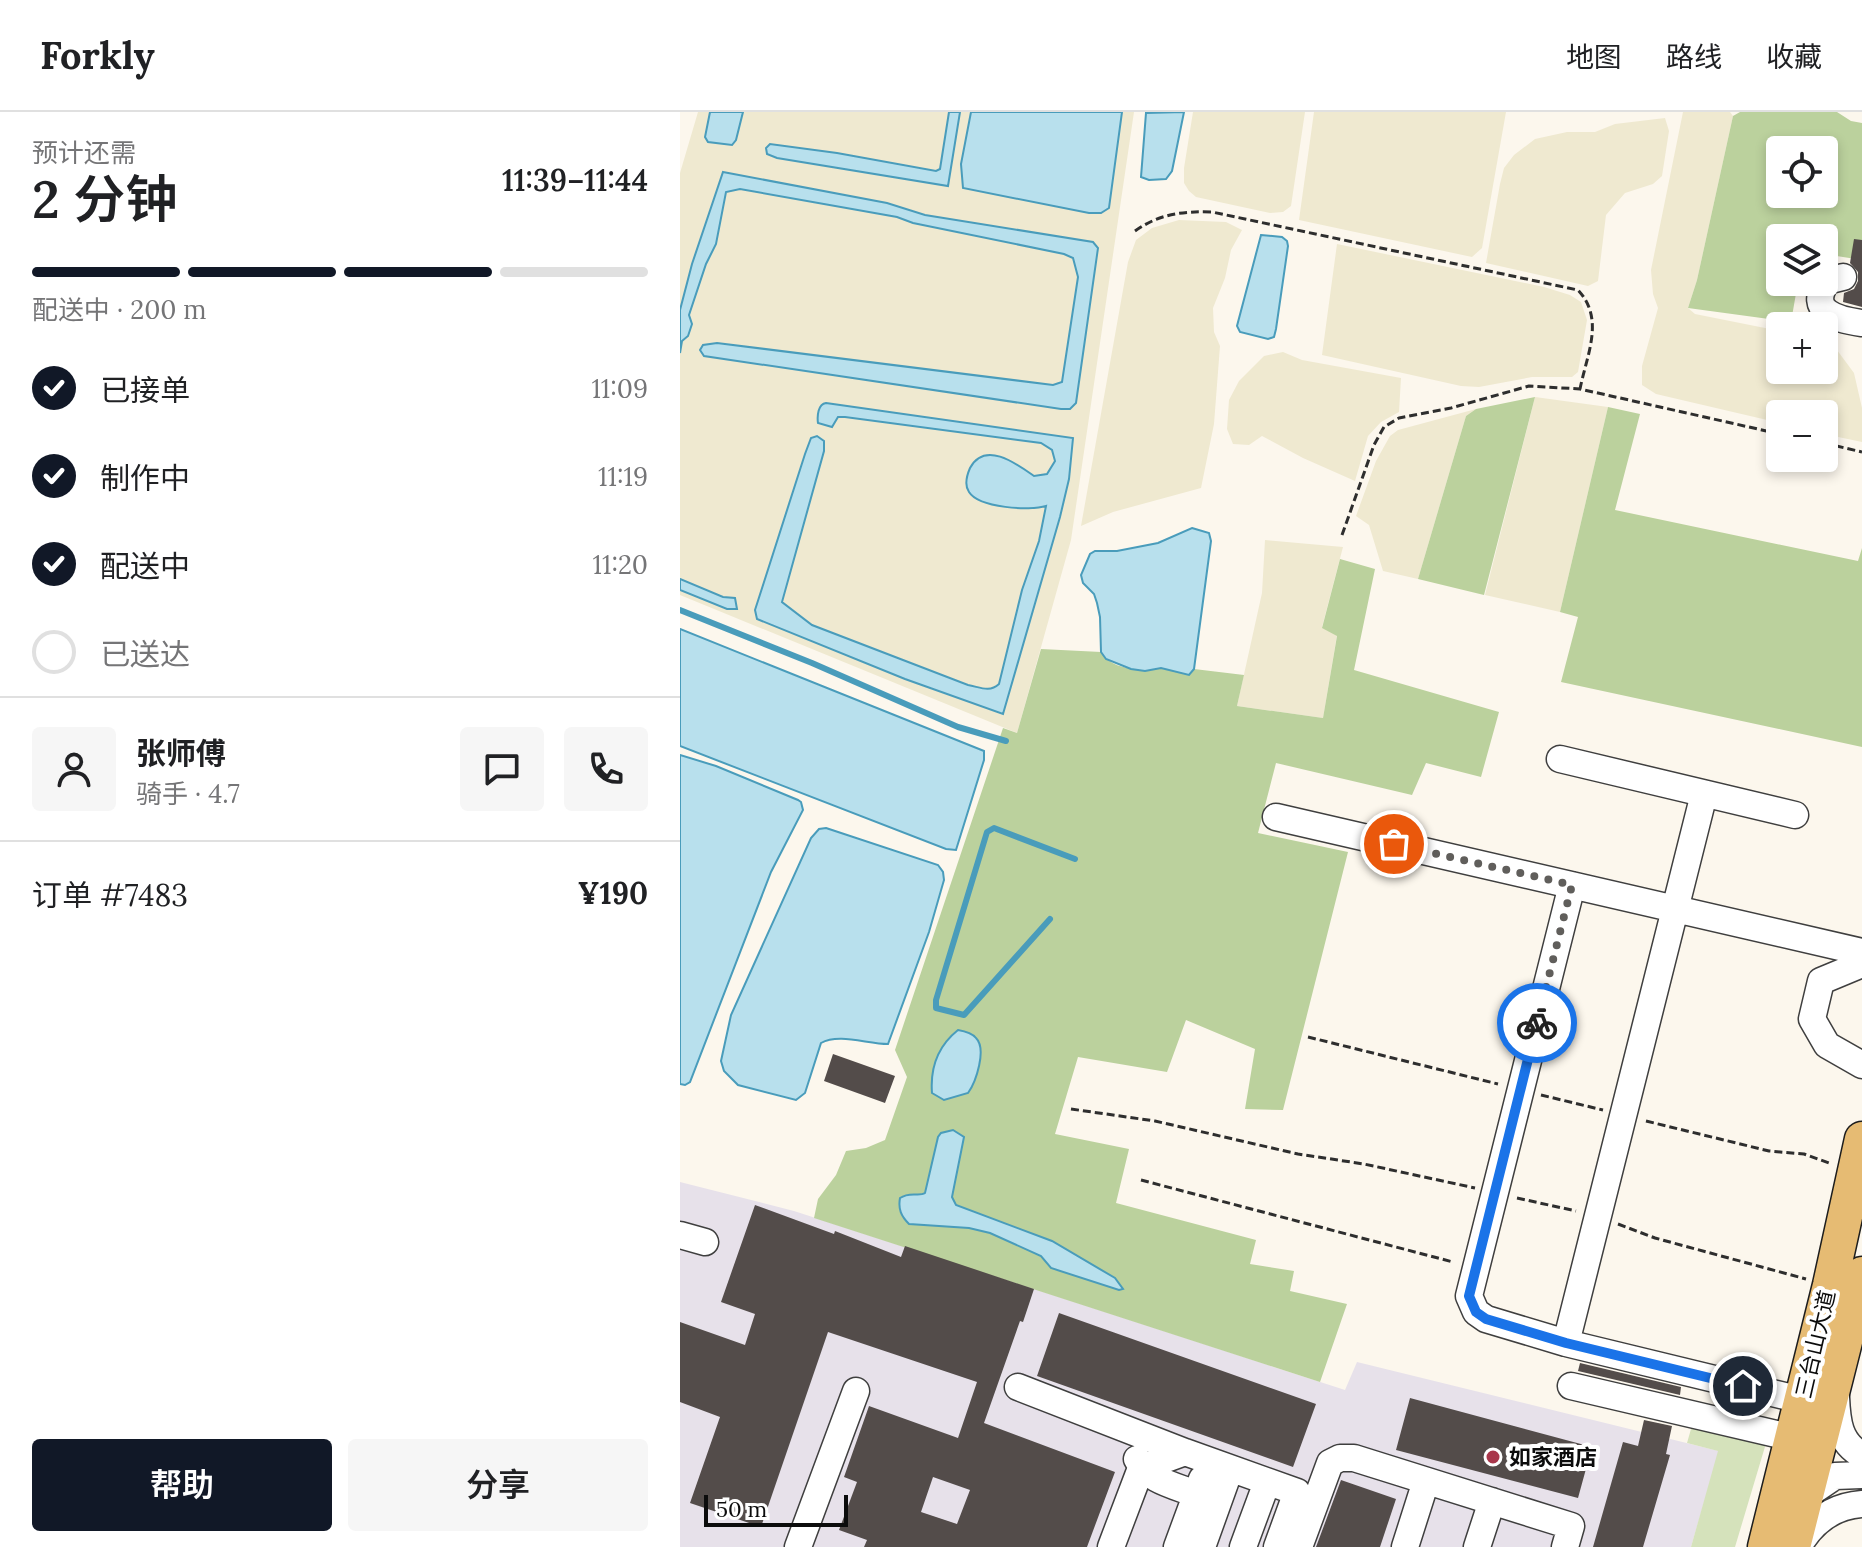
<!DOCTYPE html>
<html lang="zh">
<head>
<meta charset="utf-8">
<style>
  body { margin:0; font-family:Lora,"Noto Sans SC",serif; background:#f6f6f6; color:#202124; height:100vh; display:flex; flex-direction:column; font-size:30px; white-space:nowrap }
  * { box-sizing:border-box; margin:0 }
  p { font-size:26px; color:#757577 }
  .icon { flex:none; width:44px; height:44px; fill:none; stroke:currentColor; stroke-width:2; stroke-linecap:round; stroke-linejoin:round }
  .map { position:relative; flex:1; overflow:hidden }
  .side { display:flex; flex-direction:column; background:#fff; width:680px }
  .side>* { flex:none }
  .tools { position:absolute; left:1086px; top:24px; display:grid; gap:16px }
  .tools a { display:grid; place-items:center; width:72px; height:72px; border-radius:8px; background:#fff; box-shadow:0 4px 12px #0003; font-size:40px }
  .scale { position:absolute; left:24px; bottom:20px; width:144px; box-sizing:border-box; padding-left:8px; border:4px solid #0c0c0c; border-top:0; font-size:22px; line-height:28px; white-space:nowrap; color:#0c0c0c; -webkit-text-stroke:6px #fff; paint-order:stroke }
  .pin { position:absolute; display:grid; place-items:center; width:68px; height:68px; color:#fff; margin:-34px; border:4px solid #fff; border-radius:50%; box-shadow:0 2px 8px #0007 }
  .courier { position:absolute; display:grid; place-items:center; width:80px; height:80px; margin:-40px; border:6px solid #1a73e8; border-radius:50%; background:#fff; color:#222; box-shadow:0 2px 10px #0007 }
  .summary em { font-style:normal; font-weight:600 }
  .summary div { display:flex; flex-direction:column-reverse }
  .summary { display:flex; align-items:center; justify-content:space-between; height:136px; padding:0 32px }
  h1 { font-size:52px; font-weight:600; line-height:60px }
  .bar { display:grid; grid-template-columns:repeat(4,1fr); gap:12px 8px; align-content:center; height:96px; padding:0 32px }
  .bar i { height:10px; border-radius:6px; background:#e0e0e0 }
  .bar .active { background:#111827 }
  .bar p { grid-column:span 4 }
  .line { display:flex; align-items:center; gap:20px; padding:0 32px; border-top:2px solid #e0e0e0 }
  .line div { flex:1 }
  .round { display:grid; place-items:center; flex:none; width:84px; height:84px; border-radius:8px; background:#f6f6f6 }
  ol { padding:0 32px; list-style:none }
  li { display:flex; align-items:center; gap:24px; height:88px }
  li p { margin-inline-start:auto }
  li .icon { padding:8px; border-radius:50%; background:#111827; color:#fff; stroke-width:4 }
  li:last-child { color:#757577 }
  li i { width:44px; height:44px; border:4px solid #e0e0e0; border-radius:50% }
  .primary-button { display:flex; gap:16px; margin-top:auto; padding:16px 32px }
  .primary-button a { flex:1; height:92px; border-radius:8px; background:#111827; color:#fff; font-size:32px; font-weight:600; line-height:92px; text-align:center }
  .primary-button a+a { background:#f6f6f6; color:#202124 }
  header { display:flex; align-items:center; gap:48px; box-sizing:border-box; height:112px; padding:0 40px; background:#fff; border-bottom:2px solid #e0e0e0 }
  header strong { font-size:38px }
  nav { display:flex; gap:44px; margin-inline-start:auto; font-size:28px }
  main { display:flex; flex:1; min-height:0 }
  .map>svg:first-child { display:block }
  .industrial { fill:#e7e1ea }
  .farmland { fill:#efe9d0 }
  .green { fill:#d5e2bb }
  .forest { fill:#bbd19d; fill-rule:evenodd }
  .water { fill:#b8e0ed; stroke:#499cbb; stroke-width:2 }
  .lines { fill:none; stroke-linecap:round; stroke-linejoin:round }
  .stream { stroke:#499cbb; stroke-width:6 }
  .building { fill:#534c4a; fill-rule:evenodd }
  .minor-casing { stroke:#3f3f3f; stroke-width:29 }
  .major-casing { stroke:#1d1d1d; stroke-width:37 }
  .path { stroke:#2e2e2e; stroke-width:3; stroke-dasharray:8 4; stroke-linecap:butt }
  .minor { stroke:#fff; stroke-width:26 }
  .major { stroke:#e6bb73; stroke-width:34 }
  .done { stroke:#605e5b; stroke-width:8; stroke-dasharray:0 14.4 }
  .route { stroke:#1a73e8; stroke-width:10 }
  .poi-dot { fill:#a9374b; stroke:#fff; stroke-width:3 }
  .labels { text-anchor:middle; stroke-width:8; stroke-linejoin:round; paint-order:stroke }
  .street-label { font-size:22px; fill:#0c0c0c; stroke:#fff }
  .poi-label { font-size:22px; font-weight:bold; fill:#0c0c0c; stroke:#fff; text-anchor:start }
</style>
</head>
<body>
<header>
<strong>Forkly</strong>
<nav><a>地图</a><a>路线</a><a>收藏</a></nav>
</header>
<main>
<section class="side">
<div class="summary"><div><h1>2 分钟</h1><p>预计还需</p></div><em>11:39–11:44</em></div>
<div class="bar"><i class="active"></i><i class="active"></i><i class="active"></i><i></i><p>配送中 · 200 m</p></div>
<ol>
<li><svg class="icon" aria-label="check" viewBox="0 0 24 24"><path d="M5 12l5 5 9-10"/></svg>已接单<p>11:09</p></li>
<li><svg class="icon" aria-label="check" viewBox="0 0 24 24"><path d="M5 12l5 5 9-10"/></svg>制作中<p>11:19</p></li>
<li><svg class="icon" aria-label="check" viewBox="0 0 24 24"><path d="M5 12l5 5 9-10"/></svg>配送中<p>11:20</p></li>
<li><i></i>已送达</li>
</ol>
<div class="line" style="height:144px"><a class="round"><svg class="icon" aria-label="person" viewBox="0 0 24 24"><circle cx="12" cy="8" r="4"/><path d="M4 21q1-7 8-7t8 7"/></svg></a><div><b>张师傅</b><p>骑手 · 4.7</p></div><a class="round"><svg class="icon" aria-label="chat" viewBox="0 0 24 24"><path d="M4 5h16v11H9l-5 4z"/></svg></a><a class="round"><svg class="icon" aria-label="phone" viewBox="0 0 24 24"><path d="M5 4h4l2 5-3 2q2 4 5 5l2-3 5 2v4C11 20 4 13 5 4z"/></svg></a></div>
<div class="line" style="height:104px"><div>订单 #7483</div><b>¥190</b></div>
<div class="primary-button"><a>帮助</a><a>分享</a></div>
</section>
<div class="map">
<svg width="1182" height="1435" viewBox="0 0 1182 1435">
  <rect width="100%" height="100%" fill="#fcf7ed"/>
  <!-- industrial -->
  <path class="industrial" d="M 0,1070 L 114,1099 L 665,1278 L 677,1250 L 1039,1339 L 1011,1435 L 0,1435 Z"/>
  <!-- farmland -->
  <path class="farmland" d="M 18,0 L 454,0 L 391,428 L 337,621 L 0,483 L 0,61 Z
    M 513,0 L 625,0 L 611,94 L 603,100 L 590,101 L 516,85 L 509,79 L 504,71 L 504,56 Z
    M 634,0 L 826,0 L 802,136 L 792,145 L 619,108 Z
    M 1003,0 L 1050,0 L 1053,4 L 1017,168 L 1008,196 L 1015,202 L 1100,219 L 1100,258 L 1144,258 L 1144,230 L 1154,234 L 1174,261 L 1182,296 L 1182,330 L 1144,322 L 1144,302 L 1100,302 L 1100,311 L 976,282 L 962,273 L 962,254 L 978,196 L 973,182 L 971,158 Z
    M 985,6 L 989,19 L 982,64 L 973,72 L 945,81 L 926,103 L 918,169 L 908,174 L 806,151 L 820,72 L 824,56 L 834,43 L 855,27 L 887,20 L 915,20 L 935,12 Z
    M 499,108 L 546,110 L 562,118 L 551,138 L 545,166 L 533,196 L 534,220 L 540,234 L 534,312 L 521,376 L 433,400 L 401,414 L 448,150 L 456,128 L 472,116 Z
    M 657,132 L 864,175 L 890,183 L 901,190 L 907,208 L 898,260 L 892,265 L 852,265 L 799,275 L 781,274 L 642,243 Z
    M 603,240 L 622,248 L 721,266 L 719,300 L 701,310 L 688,324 L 675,369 L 623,346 L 582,324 L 569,333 L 553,332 L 547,317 L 549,288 L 559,269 L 584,244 Z
    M 855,285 L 928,295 L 880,500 L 805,483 Z
    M 796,297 L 786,304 L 738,467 L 703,459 L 689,413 L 676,404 L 696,349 L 710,324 L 718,318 Z
    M 585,428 L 663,435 L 642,515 L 657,523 L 643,606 L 557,594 L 582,481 Z"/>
  <!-- green -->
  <path class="green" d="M 1013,1310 L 1087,1328 L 1055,1435 L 1011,1435 L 1038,1339 L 1007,1331 Z"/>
  <!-- forest -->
  <path class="forest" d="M 1060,0 L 1157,0 L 1171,9 L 1182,11 L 1182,148 L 1144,142 L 1144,126 L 1100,126 L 1100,170 L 1118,170 L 1111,210 L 1008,196 L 1017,168 L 1053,4 ZM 1100,38 L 1144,38 L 1144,82 L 1100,82 Z
    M 855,285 L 804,483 L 738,467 L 786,304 L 796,297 Z
    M 928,295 L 960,302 L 935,398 L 1178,449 L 1182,436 L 1182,635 L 881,570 L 898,505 L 880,500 Z
    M 660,447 L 695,457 L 674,558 L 819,600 L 801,665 L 746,651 L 732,683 L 596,651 L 578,721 L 668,740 L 603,998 L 565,997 L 575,937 L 506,908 L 487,960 L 398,945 L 375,1022 L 449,1037 L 436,1091 L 576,1128 L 570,1152 L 614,1159 L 610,1179 L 667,1192 L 640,1270 L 134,1106 L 138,1087 L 156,1063 L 166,1039 L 186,1036 L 205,1028 L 227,965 L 215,938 L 323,616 L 337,621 L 361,537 L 421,540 C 436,562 461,555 482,557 C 491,557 500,561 509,563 L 514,557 L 564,563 L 557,594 L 643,606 L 657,524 L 642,516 Z"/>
  <!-- water -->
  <path class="water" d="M 30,0 L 63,0 L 56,28 L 52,33 L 28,30 L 25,25 Z
    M 269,0 L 280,0 L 268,74 L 97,46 L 87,42 L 86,36 L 90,32 L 157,41 L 256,59 L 260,57 Z
    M 291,0 L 442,0 L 429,96 L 421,101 L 409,101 L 283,76 L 281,52 Z
    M 504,0 L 492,59 L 486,67 L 469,68 L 461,65 L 466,1 Z
    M 43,60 L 207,91 L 245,103 L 413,130 L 418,136 L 396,291 L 390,297 L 381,297 L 24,244 L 20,238 L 23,233 L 37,231 L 373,273 L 382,270 L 398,165 L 393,146 L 384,142 L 233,111 L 217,105 L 60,77 L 46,80 L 36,132 L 26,152 L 9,203 L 12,212 L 8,224 L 2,229 L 0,241 L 0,198 L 12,152 Z
    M 581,123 L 602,125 L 607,129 L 608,134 L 596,217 L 594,225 L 588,227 L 560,220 L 557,214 Z
    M 146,291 L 393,326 L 389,367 L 380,405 L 323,602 L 225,567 L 77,507 L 75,498 L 125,342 L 131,326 L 137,324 L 144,329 L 144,339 L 102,490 L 132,513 L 288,573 C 300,575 309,581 319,572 L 342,478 L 359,429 L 366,394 C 350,399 299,396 289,380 C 284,373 287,363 290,356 C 305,328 337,352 354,364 L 367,362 L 375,349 L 372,338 L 361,331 L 165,305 L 158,305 L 152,315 L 138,311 C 137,304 138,292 146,291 Z
    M 512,416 L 529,421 L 531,429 L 514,557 L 509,563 L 481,556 L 465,559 L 451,557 L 426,547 L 421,540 L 420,505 L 417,491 L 414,482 L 403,471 L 401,463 L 410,442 L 415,439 L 437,439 L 478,431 Z
    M 0,467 L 43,485 L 55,486 L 57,497 L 47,497 L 0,478 Z
    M 0,517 L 304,639 L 304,648 L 276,738 L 266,737 L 0,634 Z
    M 0,643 L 36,654 L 118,688 L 121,690 L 123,698 L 91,760 L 10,970 L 5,973 L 0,972 Z
    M 146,716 L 258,753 L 263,760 L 264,768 L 249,820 L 208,932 C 187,932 159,921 141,931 L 125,981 L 116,988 L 58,973 L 44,959 L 41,949 L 51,903 L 131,726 L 139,717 Z
    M 278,918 C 284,919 292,921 296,926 C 307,937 296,970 288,981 L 264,988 L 252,981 C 250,955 258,934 278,918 Z
    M 273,1018 L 284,1025 L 272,1085 L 276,1093 L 372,1129 L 435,1166 L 443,1177 L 439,1178 L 371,1156 L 361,1144 L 310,1121 L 289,1116 L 229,1112 C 221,1104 218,1097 220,1086 C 230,1079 239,1085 245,1081 L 258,1025 L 261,1021 Z"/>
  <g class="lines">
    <!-- stream -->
    <path class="stream" d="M 0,498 L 132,551 L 278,615 L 326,629
      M 370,807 L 284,903 L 256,896 L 256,888 L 307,720 L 314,716 L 395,747"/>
  </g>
  <!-- building -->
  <path class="building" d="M 1174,127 L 1182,128 L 1182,195 L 1163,190 L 1164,181 L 1174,177 L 1178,169 L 1178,160 L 1170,151 Z
    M 153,942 L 215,964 L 205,991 L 144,969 Z
    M 75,1093 L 154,1122 L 155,1119 L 221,1145 L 225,1134 L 354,1177 L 343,1210 L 340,1209 L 304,1311 L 435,1360 L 407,1435 L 184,1435 L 187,1428 L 159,1418 L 177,1370 L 164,1365 L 189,1294 L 278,1326 L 297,1270 L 148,1220 L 81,1415 L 10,1391 L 40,1305 L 0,1290 L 0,1210 L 65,1233 L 75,1202 L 41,1190 ZM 253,1365 L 290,1378 L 277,1412 L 241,1400 Z
    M 379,1201 L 636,1292 L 613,1355 L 357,1264 Z
    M 900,1251 L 1001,1275 L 1000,1283 L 898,1259 Z
    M 730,1286 L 912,1335 L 898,1386 L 716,1338 Z
    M 964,1308 L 992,1314 L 986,1342 L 990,1343 L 963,1435 L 913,1435 L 943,1330 L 958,1334 Z
    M 661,1368 L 716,1387 L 700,1435 L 636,1435 Z"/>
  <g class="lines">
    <defs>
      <path id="minor" d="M 1163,165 L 1147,169 C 1126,200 1158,208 1182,211
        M 880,647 L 1115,703
        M 596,705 L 1182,840
        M 892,773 L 789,1184 L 796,1200 L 806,1207 L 886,1231 L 1138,1292
        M 1182,852 L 1141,869 L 1132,907 L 1147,933 L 1182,953
        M 0,1123 L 25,1130
        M 886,1231 L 1024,682
        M 891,1274 L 1113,1326
        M 338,1275 L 505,1340 L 617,1380 L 597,1435
        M 1156,1285 C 1157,1309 1159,1331 1182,1343
        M 457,1347 C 466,1368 496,1374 516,1382
        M 1121,1387 L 1155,1364 L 1182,1363
        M 118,1435 L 176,1279
        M 431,1435 L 461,1356 L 505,1340
        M 497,1435 L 522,1367
        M 522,1435 L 550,1357
        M 563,1435 L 587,1370
        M 619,1435 L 650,1351 L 660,1346 L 674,1346 L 891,1414 L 885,1435
        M 725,1435 L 746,1369
        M 797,1435 L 812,1389
        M 1118,1435 C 1132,1410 1153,1394 1182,1392"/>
      <path id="major" d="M 1085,1435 L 1150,1173 L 1182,1027
        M 1113,1435 L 1182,1162"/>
    </defs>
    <!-- minor casing -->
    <use href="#minor" class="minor-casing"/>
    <!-- major casing -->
    <use href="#major" class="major-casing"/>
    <!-- path -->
    <path class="path" d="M 455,119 C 479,102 502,99 532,100 L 898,178 C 925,207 907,242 900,277
      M 1144,331 L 1182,340
      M 662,423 L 694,333 L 704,315 L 719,306 L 771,296 L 849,274 L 900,277 L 1100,322
      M 628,925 L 818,972
      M 861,983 L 923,998
      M 391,997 L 475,1009 L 618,1042 L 684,1052 L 795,1076
      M 966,1009 L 1089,1039 L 1124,1042 L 1149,1051
      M 461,1068 L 773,1150
      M 837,1086 L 896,1099
      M 938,1112 L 975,1126 L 1126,1167"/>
    <!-- minor -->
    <use href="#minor" class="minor"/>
    <!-- major -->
    <use href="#major" class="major"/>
  </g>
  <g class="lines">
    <!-- done -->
    <path class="done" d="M 714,732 L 892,773 L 857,911"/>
    <!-- route -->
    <path class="route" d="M 857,911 L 789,1184 L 796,1200 L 806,1207 L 886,1231 L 1063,1274"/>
  </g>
  <!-- markers -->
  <circle class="poi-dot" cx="813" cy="1345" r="8"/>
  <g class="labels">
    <!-- street labels -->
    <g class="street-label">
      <text transform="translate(1135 1232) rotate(-77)" y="8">三台山大道</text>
    </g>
    <!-- poi labels -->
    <g class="poi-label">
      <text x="829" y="1353">如家酒店</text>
    </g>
  </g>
</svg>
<div class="tools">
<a><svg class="icon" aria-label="locate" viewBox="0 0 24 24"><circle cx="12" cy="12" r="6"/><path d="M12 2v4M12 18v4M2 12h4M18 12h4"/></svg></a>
<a><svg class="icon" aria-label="layers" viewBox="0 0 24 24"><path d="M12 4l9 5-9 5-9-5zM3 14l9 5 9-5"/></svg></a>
<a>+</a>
<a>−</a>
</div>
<div class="scale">50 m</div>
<div class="pin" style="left:714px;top:732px;background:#ea580c"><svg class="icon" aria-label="bag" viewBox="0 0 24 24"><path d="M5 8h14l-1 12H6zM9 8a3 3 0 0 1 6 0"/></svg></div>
<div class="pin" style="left:1063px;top:1274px;background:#1f2937"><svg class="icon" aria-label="home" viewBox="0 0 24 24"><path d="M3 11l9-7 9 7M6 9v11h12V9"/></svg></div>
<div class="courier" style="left:857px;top:911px"><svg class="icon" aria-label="bike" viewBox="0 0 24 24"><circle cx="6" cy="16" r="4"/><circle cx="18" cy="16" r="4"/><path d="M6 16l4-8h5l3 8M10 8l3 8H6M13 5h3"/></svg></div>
</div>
</main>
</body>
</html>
